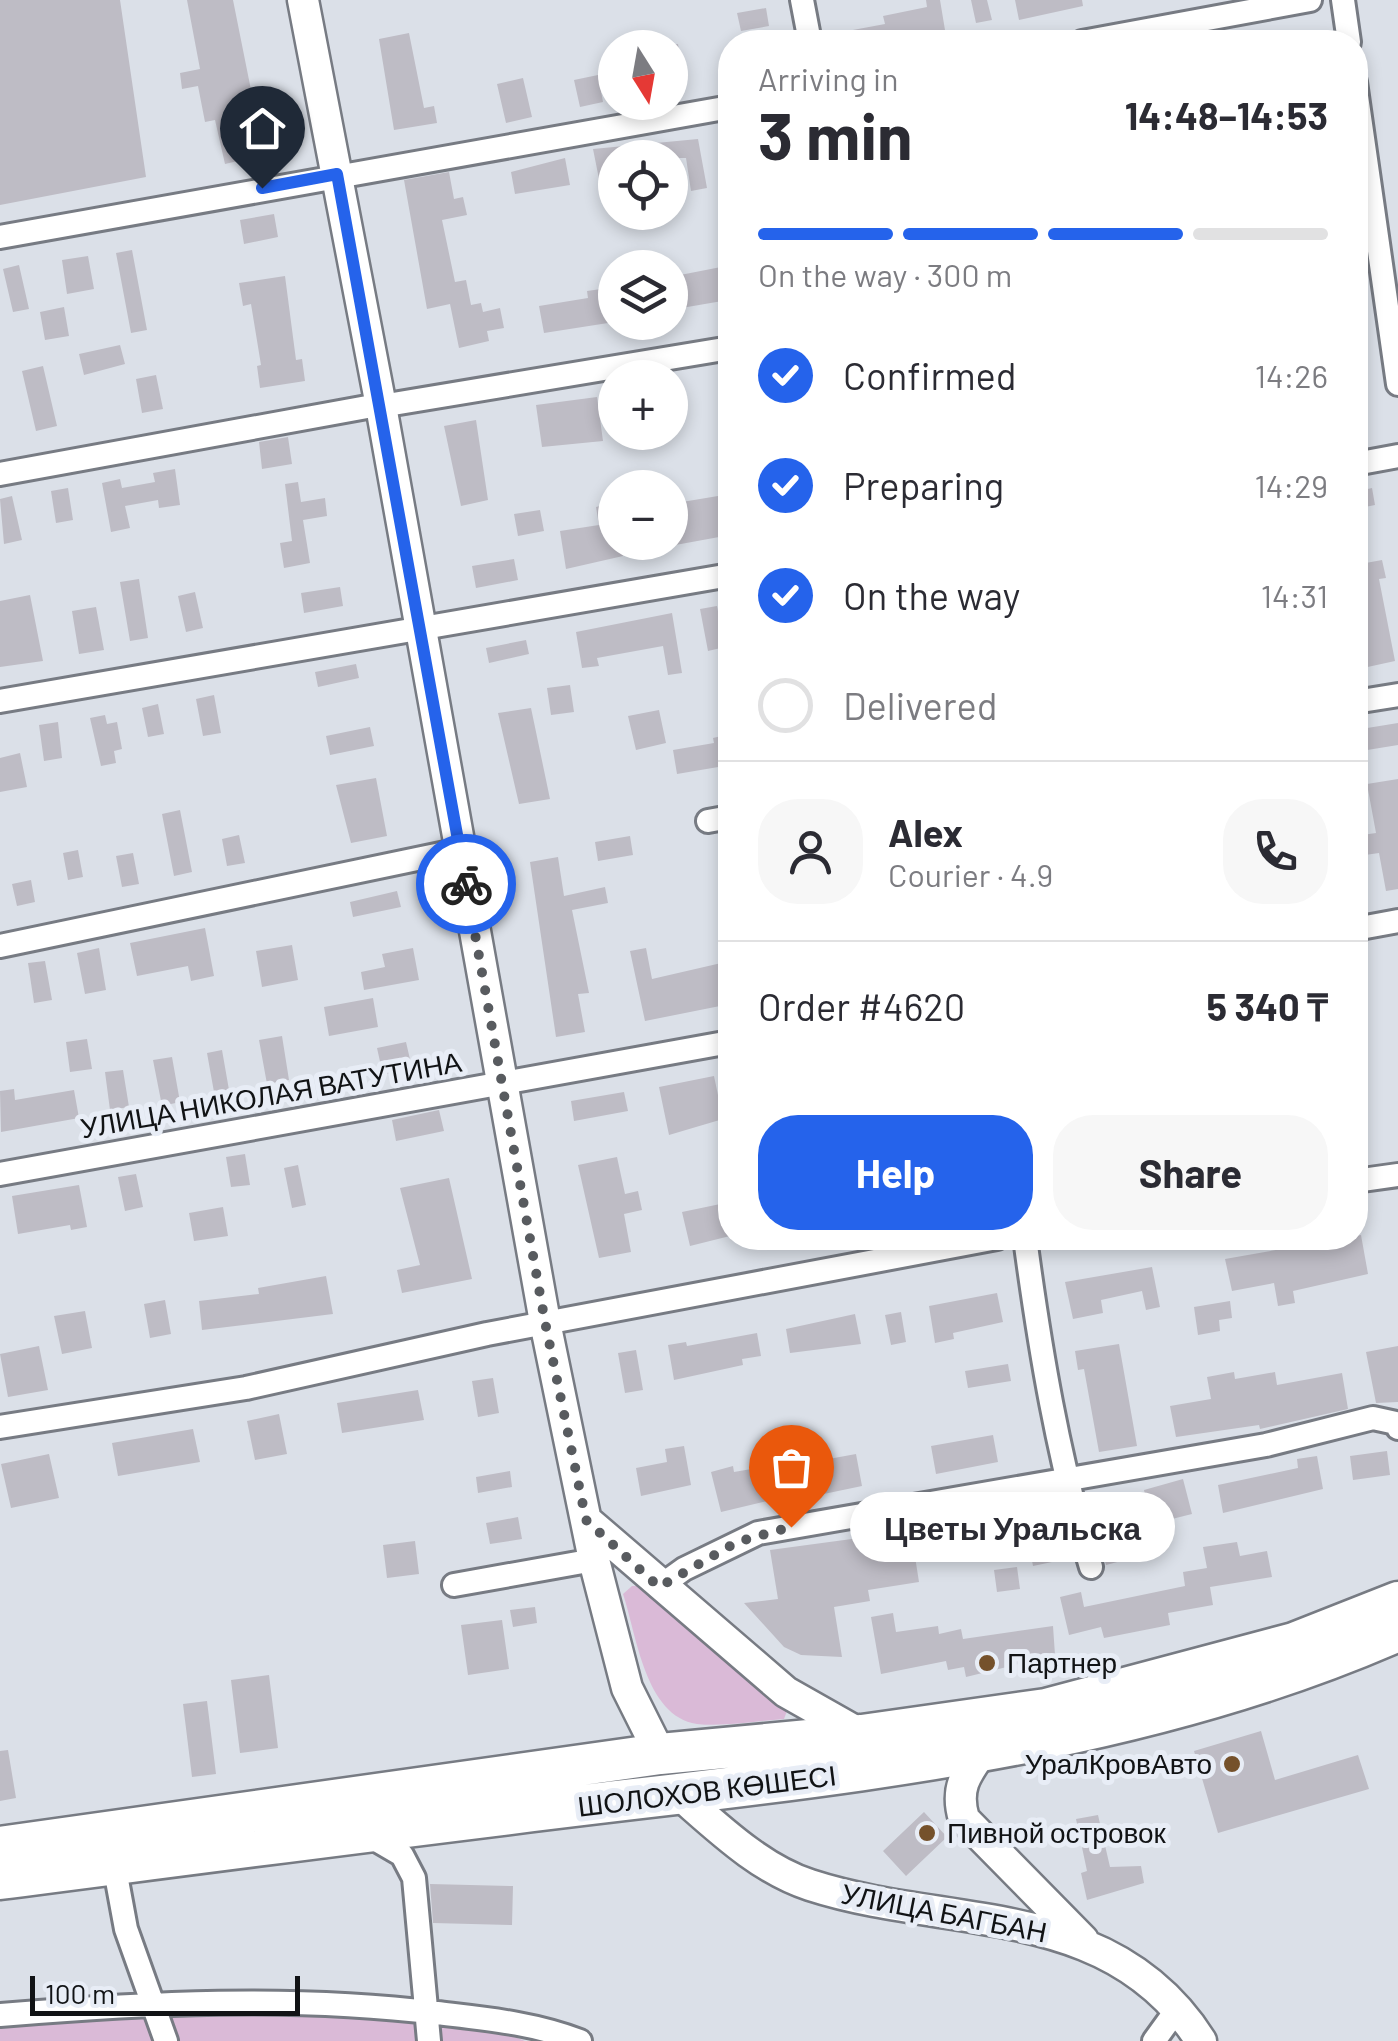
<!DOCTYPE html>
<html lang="en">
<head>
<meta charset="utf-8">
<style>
  body { margin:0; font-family:Barlow,sans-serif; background:#f7f7f7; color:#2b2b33; height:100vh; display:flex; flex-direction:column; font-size:38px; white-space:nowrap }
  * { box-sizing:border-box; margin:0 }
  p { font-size:32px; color:#7c7c81 }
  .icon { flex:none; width:55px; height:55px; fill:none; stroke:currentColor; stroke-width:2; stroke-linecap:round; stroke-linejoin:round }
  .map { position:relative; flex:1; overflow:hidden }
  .drawer { position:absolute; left:718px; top:30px; width:650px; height:1220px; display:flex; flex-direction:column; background:#fff; border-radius:40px; box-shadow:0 5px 15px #0003 }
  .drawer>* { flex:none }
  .needle { width:65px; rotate:169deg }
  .tools { position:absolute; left:598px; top:30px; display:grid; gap:20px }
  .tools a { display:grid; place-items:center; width:90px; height:90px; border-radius:50%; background:#fff; box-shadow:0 5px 15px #0003; font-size:50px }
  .scale { position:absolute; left:30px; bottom:25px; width:270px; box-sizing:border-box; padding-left:10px; border:5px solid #111315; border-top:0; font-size:28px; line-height:35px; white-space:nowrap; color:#111315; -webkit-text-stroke:8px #e8edf6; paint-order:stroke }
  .pin { position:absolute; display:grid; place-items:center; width:85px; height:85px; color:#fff; margin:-102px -42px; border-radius:50% 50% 50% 0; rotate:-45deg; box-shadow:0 0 10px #0007 }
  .pin .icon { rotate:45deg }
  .courier { position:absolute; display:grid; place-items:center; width:100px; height:100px; margin:-50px; border:8px solid #2563eb; border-radius:50%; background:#fff; color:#222; box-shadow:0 2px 12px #0007 }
  .bubble { position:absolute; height:70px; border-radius:35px; background:#fff; box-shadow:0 5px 15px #0003; font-size:32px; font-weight:700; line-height:70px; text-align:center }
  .summary em { font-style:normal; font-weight:700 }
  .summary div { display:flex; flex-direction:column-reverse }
  .summary { display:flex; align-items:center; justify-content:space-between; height:170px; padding:0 40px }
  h1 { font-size:65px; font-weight:700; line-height:75px }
  .bar { display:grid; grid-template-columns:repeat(4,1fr); gap:15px 10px; align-content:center; height:120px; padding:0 40px }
  .bar i { height:12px; border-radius:8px; background:#e1e1e2 }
  .bar .selected { background:#2563eb }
  .bar p { grid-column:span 4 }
  .line { display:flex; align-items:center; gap:25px; padding:0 40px; border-top:2px solid #e1e1e2 }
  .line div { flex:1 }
  .round { display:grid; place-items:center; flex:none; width:105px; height:105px; border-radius:40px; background:#f7f7f7 }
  ol { padding:0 40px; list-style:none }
  li { display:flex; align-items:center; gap:30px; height:110px }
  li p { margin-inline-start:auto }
  li .icon { padding:10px; border-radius:50%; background:#2563eb; color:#fff; stroke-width:4 }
  li:last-child { color:#7c7c81 }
  li i { width:55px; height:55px; border:5px solid #e1e1e2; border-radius:50% }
  .cta { display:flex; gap:20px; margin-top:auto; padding:20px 40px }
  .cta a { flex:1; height:115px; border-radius:40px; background:#2563eb; color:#fff; font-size:40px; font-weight:700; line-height:115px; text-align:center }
  .cta a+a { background:#f7f7f7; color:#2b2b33 }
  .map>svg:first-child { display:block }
  .green { fill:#dabad7 }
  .building { fill:#bebcc5 }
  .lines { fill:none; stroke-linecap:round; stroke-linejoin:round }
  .street-casing { stroke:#777b83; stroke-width:28 }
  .secondary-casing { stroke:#777b83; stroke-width:35 }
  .highway-casing { stroke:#777b83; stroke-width:45 }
  .street { stroke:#fff; stroke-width:22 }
  .secondary { stroke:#fff; stroke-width:30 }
  .highway { stroke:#fff; stroke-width:40 }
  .done { stroke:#585b5f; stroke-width:10; stroke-dasharray:0 18 }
  .route { stroke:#2563eb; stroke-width:12 }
  .poi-dot { fill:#75512b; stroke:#e8edf6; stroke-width:4 }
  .labels { text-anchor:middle; stroke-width:10; stroke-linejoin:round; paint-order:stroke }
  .street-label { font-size:28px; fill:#111315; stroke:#e8edf6 }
  .poi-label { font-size:28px; fill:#111315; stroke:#e8edf6; text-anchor:start }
</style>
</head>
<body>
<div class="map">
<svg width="1398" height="2041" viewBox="0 0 1398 2041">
  <rect width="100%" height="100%" fill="#dbe0e8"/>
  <!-- green -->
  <path class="green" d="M 632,1586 L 645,1586 L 782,1699 L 787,1711 L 784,1719 C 756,1721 724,1727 697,1724 C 645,1716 637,1636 623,1594 Z
    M 118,2008 L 477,2022 L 525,2041 L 0,2041 L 0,2013 Z"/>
  <!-- building -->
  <path class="building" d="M 0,0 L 120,0 L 146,177 L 0,205 Z
    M 187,0 L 233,0 L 264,155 L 225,164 L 215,120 L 205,122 L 198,86 L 182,89 L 180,73 L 200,69 Z
    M 926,0 L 940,0 L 945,30 L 911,36 L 912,42 L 827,42 L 826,35 L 885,24 L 883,16 L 927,7 Z
    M 971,0 L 987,0 L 992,20 L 976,23 Z
    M 1015,0 L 1082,0 L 1083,6 L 1019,20 Z
    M 766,8 L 769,26 L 741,31 L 737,13 Z
    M 409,33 L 424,108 L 434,106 L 437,123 L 394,130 L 379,39 Z
    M 678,44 L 685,86 L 670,88 L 670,45 Z
    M 598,75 L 603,102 L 580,107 L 574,80 Z
    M 523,78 L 532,117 L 506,123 L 497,84 Z
    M 698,139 L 707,188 L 691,191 L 686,158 L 615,158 L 615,181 L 600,184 L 593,149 Z
    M 565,158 L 570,185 L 515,194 L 511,172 Z
    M 449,172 L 454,199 L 463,197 L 467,215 L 442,220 L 455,282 L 466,280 L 471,305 L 481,303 L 483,312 L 500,308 L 504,328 L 487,331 L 489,341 L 459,348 L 450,304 L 427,309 L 404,180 Z
    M 274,214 L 278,237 L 244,244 L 240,220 Z
    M 132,250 L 147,330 L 131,333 L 116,253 Z
    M 88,256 L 94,289 L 67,294 L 62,260 Z
    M 19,265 L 29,309 L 13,312 L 3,269 Z
    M 721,267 L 728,300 L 670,310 L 670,277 Z
    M 285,276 L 296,360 L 302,359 L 305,381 L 260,388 L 257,366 L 261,365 L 251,304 L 243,306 L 239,283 Z
    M 601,289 L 608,323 L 544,333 L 539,306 L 588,298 L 587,291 Z
    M 64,307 L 69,336 L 45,340 L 40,312 Z
    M 120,345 L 125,364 L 84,375 L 79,354 Z
    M 43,366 L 57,426 L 36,431 L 22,371 Z
    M 156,375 L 163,409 L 142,413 L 136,379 Z
    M 597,397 L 603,441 L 542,447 L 536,405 Z
    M 476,420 L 488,500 L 461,506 L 444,426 Z
    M 288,437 L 292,464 L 262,469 L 259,442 Z
    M 175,469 L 180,505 L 159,508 L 158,500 L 125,506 L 130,528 L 111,532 L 102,483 L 120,479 L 122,488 L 155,482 L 153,473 Z
    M 298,482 L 301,502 L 325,498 L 327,516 L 303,520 L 310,563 L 284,568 L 280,543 L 292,541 L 285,484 Z
    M 68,488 L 73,520 L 56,523 L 51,491 Z
    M 1372,488 L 1375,505 L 1355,509 L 1355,492 Z
    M 730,494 L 730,535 L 670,546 L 670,504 Z
    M 12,496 L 22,540 L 4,544 L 0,499 Z
    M 612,503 L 615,542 L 620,542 L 623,556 L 566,569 L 560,531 L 599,525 L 596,507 Z
    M 540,510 L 544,531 L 518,536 L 514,514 Z
    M 514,559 L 518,580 L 476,588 L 472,566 Z
    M 1382,560 L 1386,578 L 1379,579 L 1395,661 L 1363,668 L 1355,630 L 1355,565 Z
    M 139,579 L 148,638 L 130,641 L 120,582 Z
    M 340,587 L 343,606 L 304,613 L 301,593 Z
    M 195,592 L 203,628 L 186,632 L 178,596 Z
    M 30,595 L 43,661 L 0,667 L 0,601 Z
    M 717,606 L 725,647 L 708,651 L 700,609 Z
    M 96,607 L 104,650 L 79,654 L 72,611 Z
    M 672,613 L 682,673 L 668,675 L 663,646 L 597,658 L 599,666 L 582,668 L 576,632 Z
    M 526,640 L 529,654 L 489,663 L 486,648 Z
    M 356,664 L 359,678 L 318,687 L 315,672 Z
    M 570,685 L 574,712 L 551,715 L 547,688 Z
    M 214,695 L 221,733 L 203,736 L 196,699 Z
    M 158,704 L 164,734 L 148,737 L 142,708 Z
    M 531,708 L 550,799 L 519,804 L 498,713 Z
    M 659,710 L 666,743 L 636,750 L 628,716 Z
    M 105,715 L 107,724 L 117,722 L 122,749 L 114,751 L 116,763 L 101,766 L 90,718 Z
    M 58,722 L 62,758 L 44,761 L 39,725 Z
    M 1398,723 L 1398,745 L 1355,752 L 1355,730 Z
    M 370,727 L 374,746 L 330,755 L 326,736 Z
    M 730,734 L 730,765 L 677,774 L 673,750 L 714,743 L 713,738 Z
    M 20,753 L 27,787 L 0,792 L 0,758 Z
    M 376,778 L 387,836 L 351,843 L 336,785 Z
    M 1398,779 L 1398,889 L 1386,891 L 1379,853 L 1365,855 L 1362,835 L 1376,833 L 1367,784 Z
    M 180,810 L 192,872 L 174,876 L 162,814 Z
    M 239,835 L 245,863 L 227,866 L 222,839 Z
    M 630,836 L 633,855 L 598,861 L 595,842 Z
    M 78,850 L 83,877 L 68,880 L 63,853 Z
    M 133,853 L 139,884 L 122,887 L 116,856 Z
    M 558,857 L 564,896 L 605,887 L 608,903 L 572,910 L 589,993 L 578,994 L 585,1032 L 556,1037 L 530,862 Z
    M 31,880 L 35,902 L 17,906 L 12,884 Z
    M 397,891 L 401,907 L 353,917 L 350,902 Z
    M 205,928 L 214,976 L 191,981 L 188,966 L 137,976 L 130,943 Z
    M 292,945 L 298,980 L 262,987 L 256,951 Z
    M 99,948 L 106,990 L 85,994 L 77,953 Z
    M 413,948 L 419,980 L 364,990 L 361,972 L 385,967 L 382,954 Z
    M 646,948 L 652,979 L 730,961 L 730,1004 L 645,1021 L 630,951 Z
    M 45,961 L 52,1000 L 34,1003 L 28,963 Z
    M 373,998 L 378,1027 L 329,1036 L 324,1007 Z
    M 282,1036 L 289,1080 L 267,1084 L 259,1040 Z
    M 87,1039 L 92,1069 L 70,1072 L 66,1042 Z
    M 406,1042 L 412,1068 L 383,1075 L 377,1048 Z
    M 222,1050 L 229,1090 L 214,1092 L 207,1053 Z
    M 172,1057 L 180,1102 L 162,1106 L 153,1060 Z
    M 123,1070 L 129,1107 L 110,1110 L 105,1072 Z
    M 714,1076 L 723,1119 L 669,1135 L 659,1087 Z
    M 14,1089 L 15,1100 L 74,1090 L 79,1118 L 1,1132 L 0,1091 Z
    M 624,1092 L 628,1111 L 574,1121 L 571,1101 Z
    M 439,1110 L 444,1131 L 396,1141 L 392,1120 Z
    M 245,1154 L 250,1185 L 231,1187 L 226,1157 Z
    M 617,1157 L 625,1194 L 638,1191 L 642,1210 L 624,1214 L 631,1252 L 599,1258 L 578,1165 Z
    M 298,1165 L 306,1205 L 292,1208 L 284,1168 Z
    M 136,1174 L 143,1207 L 125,1211 L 118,1177 Z
    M 449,1178 L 472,1279 L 402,1293 L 397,1270 L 420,1265 L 400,1188 Z
    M 79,1185 L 87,1227 L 71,1230 L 70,1225 L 18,1234 L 12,1196 Z
    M 730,1202 L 730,1236 L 690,1246 L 682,1212 Z
    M 223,1207 L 228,1236 L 194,1241 L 189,1213 Z
    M 1361,1235 L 1368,1274 L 1293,1291 L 1295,1303 L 1278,1306 L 1274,1283 L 1232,1291 L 1225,1259 Z
    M 1152,1267 L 1160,1307 L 1146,1310 L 1142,1291 L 1101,1300 L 1103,1313 L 1073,1319 L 1065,1282 Z
    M 326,1276 L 333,1314 L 202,1330 L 199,1301 L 259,1294 L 258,1288 Z
    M 997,1293 L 1003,1322 L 953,1333 L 954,1339 L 935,1343 L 929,1306 Z
    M 165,1300 L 171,1334 L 150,1338 L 144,1304 Z
    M 1230,1301 L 1232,1318 L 1219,1320 L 1220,1331 L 1198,1335 L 1194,1307 Z
    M 85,1311 L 92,1348 L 62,1354 L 54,1316 Z
    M 901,1312 L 906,1342 L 891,1345 L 885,1315 Z
    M 855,1314 L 861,1344 L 790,1353 L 786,1329 Z
    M 757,1333 L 761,1356 L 742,1359 L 743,1365 L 674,1380 L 668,1345 L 686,1342 L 687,1346 Z
    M 1119,1344 L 1137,1446 L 1099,1452 L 1084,1369 L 1078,1370 L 1075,1351 Z
    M 39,1346 L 48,1390 L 8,1397 L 0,1354 Z
    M 1398,1346 L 1398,1402 L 1376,1403 L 1366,1352 Z
    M 636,1350 L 643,1390 L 625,1393 L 618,1353 Z
    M 1008,1364 L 1011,1381 L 968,1388 L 965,1371 Z
    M 1234,1372 L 1235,1379 L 1275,1372 L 1277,1385 L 1342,1373 L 1348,1409 L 1260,1429 L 1259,1425 L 1176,1437 L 1170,1406 L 1211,1399 L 1207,1377 Z
    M 493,1378 L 499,1413 L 478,1417 L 472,1381 Z
    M 418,1390 L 424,1420 L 342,1433 L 337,1403 Z
    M 279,1414 L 287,1454 L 255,1460 L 247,1421 Z
    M 193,1429 L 200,1462 L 118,1476 L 112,1443 Z
    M 993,1435 L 998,1462 L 936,1474 L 931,1446 Z
    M 684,1446 L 691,1485 L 641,1496 L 636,1468 L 667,1462 L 665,1449 Z
    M 1387,1451 L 1390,1475 L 1353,1480 L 1350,1456 Z
    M 49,1454 L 59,1498 L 11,1508 L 1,1464 Z
    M 856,1454 L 862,1486 L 795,1500 L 793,1495 L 721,1512 L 711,1472 L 733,1466 L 734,1472 L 763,1467 L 763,1471 Z
    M 1317,1456 L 1323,1489 L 1223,1513 L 1218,1485 L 1298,1468 L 1297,1459 Z
    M 510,1471 L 512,1487 L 478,1493 L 476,1477 Z
    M 1183,1479 L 1192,1514 L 1152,1524 L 1144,1490 Z
    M 1042,1504 L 1052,1562 L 1033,1566 L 1022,1508 Z
    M 518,1517 L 522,1539 L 490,1544 L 486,1523 Z
    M 1131,1521 L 1140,1556 L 1106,1565 L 1096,1530 Z
    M 960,1528 L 964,1551 L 943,1556 L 938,1532 Z
    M 911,1531 L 919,1582 L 868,1590 L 870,1601 L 834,1607 L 842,1657 L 801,1655 L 784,1647 L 744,1603 L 778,1599 L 770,1550 Z
    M 415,1541 L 419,1574 L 387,1578 L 383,1545 Z
    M 1237,1542 L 1240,1556 L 1267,1551 L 1272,1577 L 1210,1587 L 1213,1605 L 1168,1613 L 1170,1625 L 1104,1638 L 1101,1627 L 1069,1635 L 1060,1597 L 1081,1592 L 1084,1607 L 1185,1586 L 1183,1572 L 1207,1568 L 1203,1547 Z
    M 1017,1567 L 1020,1589 L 997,1592 L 994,1570 Z
    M 535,1607 L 537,1623 L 513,1627 L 510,1610 Z
    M 893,1613 L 896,1632 L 938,1626 L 939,1634 L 961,1629 L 963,1639 L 1053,1626 L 1055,1655 L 966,1677 L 964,1667 L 948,1670 L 946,1661 L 881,1674 L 871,1617 Z
    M 502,1620 L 509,1669 L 468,1675 L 461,1625 Z
    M 269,1675 L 278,1748 L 240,1753 L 231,1680 Z
    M 207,1701 L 216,1774 L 192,1777 L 183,1704 Z
    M 1261,1731 L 1275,1780 L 1358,1755 L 1369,1789 L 1218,1833 L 1194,1751 Z
    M 8,1750 L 16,1798 L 0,1801 L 0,1751 Z
    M 924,1812 L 947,1837 L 906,1876 L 883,1851 Z
    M 1098,1815 L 1110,1867 L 1141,1866 L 1144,1883 L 1087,1900 L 1081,1873 L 1087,1871 L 1076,1819 Z
    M 430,1884 L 513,1886 L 512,1925 L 433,1923 Z"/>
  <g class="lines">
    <defs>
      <path id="street" d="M 802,0 L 810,42
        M 1343,0 L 1349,42
        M 1082,42 L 1310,0
        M 1355,82 L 1398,384
        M 0,237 L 730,107
        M 381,406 L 730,348
        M 1355,464 L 1398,456
        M 0,474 L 378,405
        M 0,701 L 730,575
        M 1355,702 L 1398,695
        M 708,821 L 730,817
        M 1355,929 L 1398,921
        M 0,946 L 460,850
        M 0,1174 L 730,1042
        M 1355,1181 L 1398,1175
        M 1025,1238 C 1040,1350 1058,1458 1091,1567
        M 0,1427 L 246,1388 L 487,1334 L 997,1238
        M 454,1585 L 594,1560
        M 659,1587 L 684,1569 L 758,1533 L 1266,1445 L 1373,1418 L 1396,1423 L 1398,1428
        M 366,1834 L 402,1855 L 414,1878 L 429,2041
        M 114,1864 L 126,1929 L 166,2041
        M 0,2015 C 146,2003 291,1995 437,2013 C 487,2019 533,2023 580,2041
        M 1154,2041 L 1175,2012"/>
      <path id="secondary" d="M 303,0 L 381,406 L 545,1322 L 594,1560 L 627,1688 L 660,1754
        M 586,1520 L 786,1692 L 862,1735
        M 983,1750 C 965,1775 955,1789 964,1819 L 1083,1940
        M 679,1794 C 717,1827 760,1869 810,1885 C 948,1930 1111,1899 1201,2041"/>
      <path id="highway" d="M 0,1847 L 660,1754 L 862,1735 L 1046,1709 L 1294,1643 L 1398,1602
        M 0,1879 C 225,1850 451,1820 677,1794 C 921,1765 1171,1731 1398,1631"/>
    </defs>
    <!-- street casing -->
    <use href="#street" class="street-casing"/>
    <!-- secondary casing -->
    <use href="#secondary" class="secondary-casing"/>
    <!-- highway casing -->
    <use href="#highway" class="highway-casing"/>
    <!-- street -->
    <use href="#street" class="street"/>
    <!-- secondary -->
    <use href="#secondary" class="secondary"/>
    <!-- highway -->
    <use href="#highway" class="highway"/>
  </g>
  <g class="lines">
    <!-- done -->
    <path class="done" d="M 466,884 L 545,1322 L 586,1520 L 659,1587 L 737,1542 L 791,1527"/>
    <!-- route -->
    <path class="route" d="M 262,188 L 337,174 L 466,884"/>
  </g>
  <!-- markers -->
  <g class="poi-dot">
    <circle cx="987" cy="1663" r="10"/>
    <circle cx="1232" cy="1764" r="10"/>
    <circle cx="927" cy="1833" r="10"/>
  </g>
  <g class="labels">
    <!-- street labels -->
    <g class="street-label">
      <text transform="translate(271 1095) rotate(-10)" y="10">УЛИЦА НИКОЛАЯ ВАТУТИНА</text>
      <text transform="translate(707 1791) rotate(-7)" y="10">ШОЛОХОВ КӨШЕСІ</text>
      <text transform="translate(944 1913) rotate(11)" y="10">УЛИЦА БАГБАН</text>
    </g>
    <!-- poi labels -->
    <g class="poi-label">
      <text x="1007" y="1673">Партнер</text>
      <text x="1212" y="1774" text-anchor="end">УралКровАвто</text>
      <text x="947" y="1843">Пивной островок</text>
    </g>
  </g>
</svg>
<div class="tools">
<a><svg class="needle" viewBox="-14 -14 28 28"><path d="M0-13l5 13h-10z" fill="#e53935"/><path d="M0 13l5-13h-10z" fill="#7c7c81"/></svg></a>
<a><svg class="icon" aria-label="locate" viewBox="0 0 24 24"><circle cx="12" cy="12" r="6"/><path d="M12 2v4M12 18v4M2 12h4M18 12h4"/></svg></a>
<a><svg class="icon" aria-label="layers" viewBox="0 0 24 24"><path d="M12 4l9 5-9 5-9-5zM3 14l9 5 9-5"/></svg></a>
<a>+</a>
<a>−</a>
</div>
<div class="scale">100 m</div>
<div class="pin" style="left:791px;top:1527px;background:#ea580c"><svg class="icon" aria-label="bag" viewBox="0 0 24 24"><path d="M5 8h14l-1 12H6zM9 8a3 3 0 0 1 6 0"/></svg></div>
<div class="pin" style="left:262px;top:188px;background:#1f2937"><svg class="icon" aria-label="home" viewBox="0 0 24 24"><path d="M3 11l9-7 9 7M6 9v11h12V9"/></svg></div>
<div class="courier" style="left:466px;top:884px"><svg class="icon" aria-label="bike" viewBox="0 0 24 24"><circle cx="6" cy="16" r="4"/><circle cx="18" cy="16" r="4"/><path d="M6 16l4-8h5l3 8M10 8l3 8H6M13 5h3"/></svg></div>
<div class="bubble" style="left:850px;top:1492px;width:325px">Цветы Уральска</div>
<section class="drawer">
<div class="summary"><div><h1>3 min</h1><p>Arriving in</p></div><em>14:48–14:53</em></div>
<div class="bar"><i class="selected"></i><i class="selected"></i><i class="selected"></i><i></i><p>On the way · 300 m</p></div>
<ol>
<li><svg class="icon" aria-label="check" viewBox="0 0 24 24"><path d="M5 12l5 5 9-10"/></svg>Confirmed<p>14:26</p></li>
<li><svg class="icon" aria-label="check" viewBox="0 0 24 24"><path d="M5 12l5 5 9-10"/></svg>Preparing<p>14:29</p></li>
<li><svg class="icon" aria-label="check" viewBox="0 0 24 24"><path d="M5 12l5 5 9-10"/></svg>On the way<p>14:31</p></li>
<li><i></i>Delivered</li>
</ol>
<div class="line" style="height:180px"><a class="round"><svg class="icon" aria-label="person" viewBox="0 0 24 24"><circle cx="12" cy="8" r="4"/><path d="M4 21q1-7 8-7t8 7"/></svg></a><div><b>Alex</b><p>Courier · 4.9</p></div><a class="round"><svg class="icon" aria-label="phone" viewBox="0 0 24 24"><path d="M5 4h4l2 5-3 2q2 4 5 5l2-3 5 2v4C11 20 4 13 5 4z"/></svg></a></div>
<div class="line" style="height:130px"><div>Order #4620</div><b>5 340 ₸</b></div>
<div class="cta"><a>Help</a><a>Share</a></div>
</section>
</div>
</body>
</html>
